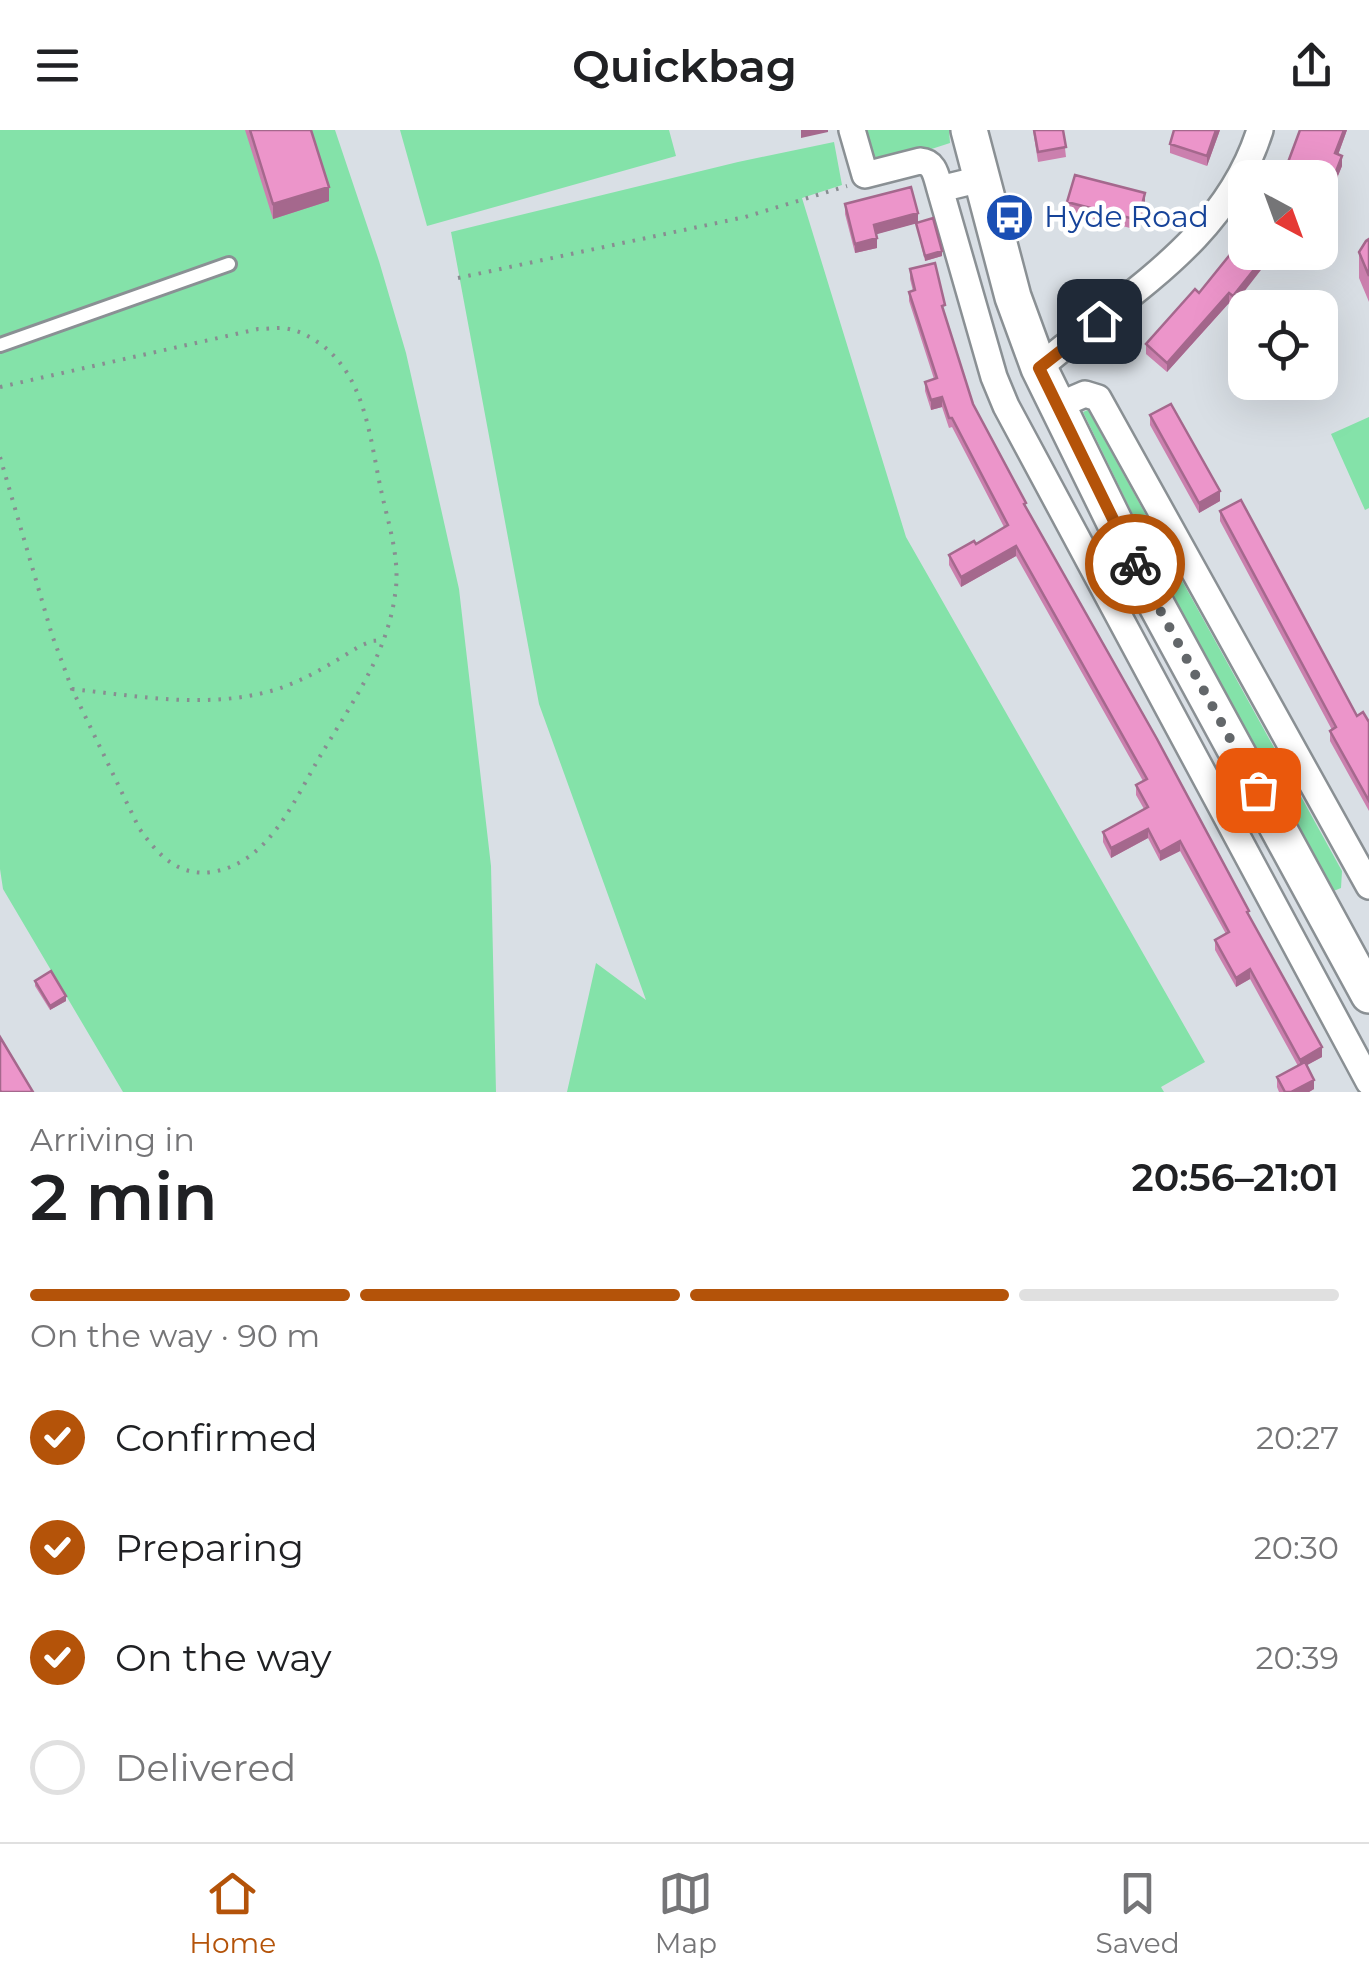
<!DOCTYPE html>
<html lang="en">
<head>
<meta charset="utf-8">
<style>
  body { margin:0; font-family:Montserrat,sans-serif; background:#f6f6f6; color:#202124; height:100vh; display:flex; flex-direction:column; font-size:38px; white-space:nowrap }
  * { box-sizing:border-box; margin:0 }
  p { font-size:32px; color:#757577 }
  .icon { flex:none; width:55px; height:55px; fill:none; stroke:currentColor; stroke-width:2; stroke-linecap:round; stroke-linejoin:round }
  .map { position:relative; height:962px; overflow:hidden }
  .drawer { display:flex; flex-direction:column; background:#fff; flex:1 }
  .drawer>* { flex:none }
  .needle { width:65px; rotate:139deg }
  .fabs { position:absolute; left:1228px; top:30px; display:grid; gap:20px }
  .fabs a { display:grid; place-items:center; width:110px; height:110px; border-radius:20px; background:#fff; box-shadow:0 10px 40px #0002; font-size:50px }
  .pin { position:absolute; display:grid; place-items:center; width:85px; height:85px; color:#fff; margin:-42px; border-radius:20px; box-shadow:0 5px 15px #0006 }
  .courier { position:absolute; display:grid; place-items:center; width:100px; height:100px; margin:-50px; border:8px solid #b45309; border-radius:50%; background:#fff; color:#222; box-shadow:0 2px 12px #0007 }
  .overview em { font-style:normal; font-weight:600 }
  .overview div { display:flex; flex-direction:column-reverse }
  .overview { display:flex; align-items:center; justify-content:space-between; height:170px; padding:0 30px }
  h1 { font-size:65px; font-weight:600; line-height:75px }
  .bar { display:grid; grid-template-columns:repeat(4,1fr); gap:15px 10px; align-content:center; height:120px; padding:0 30px }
  .bar i { height:12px; border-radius:8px; background:#e0e0e0 }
  .bar .on { background:#b45309 }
  .bar p { grid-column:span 4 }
  ol { padding:0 30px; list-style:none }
  li { display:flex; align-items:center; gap:30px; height:110px }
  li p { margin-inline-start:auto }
  li .icon { padding:10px; border-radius:50%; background:#b45309; color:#fff; stroke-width:4 }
  li:last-child { color:#757577 }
  li i { width:55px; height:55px; border:5px solid #e0e0e0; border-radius:50% }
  header { display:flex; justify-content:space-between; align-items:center; height:130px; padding:0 30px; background:#fff; font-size:45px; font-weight:600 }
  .tab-bar { display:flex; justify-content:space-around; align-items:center; height:140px; border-top:2px solid #e0e0e0; background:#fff; font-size:28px; color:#757577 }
  .tab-bar a { display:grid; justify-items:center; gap:5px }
  .tab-bar .on { color:#b45309 }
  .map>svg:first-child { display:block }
  .green { fill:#84e2a9 }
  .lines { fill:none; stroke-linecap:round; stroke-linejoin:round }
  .lane-casing { stroke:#8a9094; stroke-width:18 }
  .street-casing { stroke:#8a9094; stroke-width:30 }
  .secondary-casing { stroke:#8a9094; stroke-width:40 }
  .path { stroke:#888d91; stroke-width:4; stroke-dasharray:2.5 8; stroke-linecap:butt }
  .lane { stroke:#fff; stroke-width:12 }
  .street { stroke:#fff; stroke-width:25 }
  .secondary { stroke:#fff; stroke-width:35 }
  .wall { fill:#cb80ae }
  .shaded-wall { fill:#a5688d }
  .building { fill:#ec95ca; stroke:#a5688d; stroke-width:2.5 }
  .done { stroke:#63676a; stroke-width:10; stroke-dasharray:0 18 }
  .route { stroke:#b45309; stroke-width:12 }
  .labels { text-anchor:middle; stroke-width:9; stroke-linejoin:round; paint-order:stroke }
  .transit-label { font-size:30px; fill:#164399; stroke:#fff; text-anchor:start }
</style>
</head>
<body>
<header><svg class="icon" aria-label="menu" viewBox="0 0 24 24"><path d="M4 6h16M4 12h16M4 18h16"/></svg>Quickbag<svg class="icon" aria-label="share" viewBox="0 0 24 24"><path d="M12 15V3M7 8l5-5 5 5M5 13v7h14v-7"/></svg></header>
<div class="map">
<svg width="1369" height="962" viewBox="0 0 1369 962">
  <rect width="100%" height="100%" fill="#d9dfe5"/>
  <!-- green -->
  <path class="green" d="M 0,0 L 335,0 L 379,131 L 406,223 L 459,459 L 491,736 L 496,962 L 123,962 L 3,759 L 0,739 Z
    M 400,0 L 669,0 L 676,26 L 427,96 Z
    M 859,0 L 949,0 L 950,13 L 913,25 L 874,27 L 870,25 Z
    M 834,12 L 842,55 L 802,68 L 906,407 L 1205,932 L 1161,957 L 1164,962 L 567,962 L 596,833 L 646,870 L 539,574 L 451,102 L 738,32 Z
    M 1088,280 L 1342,741 L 1341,758 L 1331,762 L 1174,469 L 1083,282 Z
    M 1369,287 L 1369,378 L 1365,380 L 1331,304 Z"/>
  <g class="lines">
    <defs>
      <path id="lane" d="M 0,215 L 229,134"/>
      <path id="street" d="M 852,0 L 865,45 L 920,31 C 935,32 936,46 940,59 L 981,49
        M 940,59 L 994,247 L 1006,276 L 1369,952
        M 1039,238 C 1123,165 1225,112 1260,0
        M 1071,270 L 1085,264 L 1098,268 L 1369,756"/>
      <path id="secondary" d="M 969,0 L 1013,167 L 1039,238 L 1144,452 L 1369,865"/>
    </defs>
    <!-- lane casing -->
    <use href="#lane" class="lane-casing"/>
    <!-- street casing -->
    <use href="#street" class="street-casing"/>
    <!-- secondary casing -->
    <use href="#secondary" class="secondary-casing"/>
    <!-- path -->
    <path class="path" d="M 458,148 L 745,87 L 847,56
      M 0,257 L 258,199 C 265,199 273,198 281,198 C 297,199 309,206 322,215 C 366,249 370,309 381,360 C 388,393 401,430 395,465 C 387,524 352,573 322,623 C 295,668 270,733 212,742 C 178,747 157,724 139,698 L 72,559 L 52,505 L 0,327
      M 72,559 C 138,566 205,579 271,561 C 303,552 332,533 360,516 L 372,511 L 384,510"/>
    <!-- lane -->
    <use href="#lane" class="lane"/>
    <!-- street -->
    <use href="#street" class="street"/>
    <!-- secondary -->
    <use href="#secondary" class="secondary"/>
  </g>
  <!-- wall -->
  <path class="wall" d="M 245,0 L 311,0 L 329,71 L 273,89 Z
    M 1033,0 L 1063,0 L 1066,27 L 1038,32 Z
    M 1220,0 L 1207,36 L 1170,23 L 1170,14 Z
    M 1300,0 L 1347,0 L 1338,25 L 1342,36 L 1335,53 L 1316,46 L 1316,48 L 1284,48 L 1284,43 Z
    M 1067,72 L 1145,73 L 1138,100 L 1067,82 Z
    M 845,74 L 918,92 L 942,126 L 925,131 L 916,93 L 876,104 L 877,118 L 855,123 L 845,84 Z
    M 1245,106 L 1233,176 L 1229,173 L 1167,242 L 1146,224 L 1146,214 L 1199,163 Z
    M 1369,109 L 1369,172 L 1359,148 L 1359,122 Z
    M 910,139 L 945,185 L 973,274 L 1026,378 L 1249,786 L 1322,927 L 1307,935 L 1314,959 L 1309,962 L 1279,962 L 1277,957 L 1277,947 L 1298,936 L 1250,849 L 1236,857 L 1215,820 L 1215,810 L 1226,804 L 1180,721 L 1160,731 L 1148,708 L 1111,728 L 1103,712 L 1103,702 L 1144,679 L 1136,665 L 1136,655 L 1143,651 L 1016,426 L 961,457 L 949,435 L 949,425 L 976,414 L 1004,397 L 952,297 L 949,298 L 942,277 L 931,280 L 925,261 L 925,252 L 934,249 L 909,171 L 909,162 L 913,161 L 910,149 Z
    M 1150,285 L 1220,371 L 1199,383 L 1150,295 Z
    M 1220,381 L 1357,586 L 1369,592 L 1369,681 L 1330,611 L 1330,601 L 1332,600 L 1220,391 Z
    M 35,851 L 66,871 L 50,880 L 35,856 Z"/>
  <!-- shaded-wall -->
  <path class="shaded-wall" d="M 801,0 L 828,0 L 828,2 L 801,8 Z
    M 1216,0 L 1220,0 L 1207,36 L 1207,26 Z
    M 1344,0 L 1347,0 L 1335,33 L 1335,23 Z
    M 1342,26 L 1342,36 L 1335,53 L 1335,44 Z
    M 329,57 L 329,71 L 273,89 L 273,74 Z
    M 1145,63 L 1145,73 L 1138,100 L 1138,90 Z
    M 918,83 L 918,93 L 874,105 L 874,95 Z
    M 877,108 L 877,118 L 855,123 L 855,114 Z
    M 942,121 L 942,126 L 925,131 L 925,126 Z
    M 1268,122 L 1275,122 L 1233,176 L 1233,166 Z
    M 1229,163 L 1229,173 L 1167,242 L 1167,233 Z
    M 942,267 L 942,277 L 931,280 L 931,270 Z
    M 1220,361 L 1220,371 L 1199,383 L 1199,373 Z
    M 1016,416 L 1016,426 L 961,457 L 961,447 Z
    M 1148,699 L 1148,708 L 1111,728 L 1111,718 Z
    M 1180,711 L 1180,721 L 1160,731 L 1160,722 Z
    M 1250,839 L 1250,849 L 1236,857 L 1236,848 Z
    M 66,866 L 66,871 L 50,880 L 50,876 Z
    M 1322,917 L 1322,927 L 1300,939 L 1300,930 Z
    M 1314,950 L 1314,959 L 1309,962 L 1291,962 Z"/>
  <!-- building -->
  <path class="building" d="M 250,0 L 311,0 L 329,57 L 273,74 Z
    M 1034,0 L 1063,0 L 1066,17 L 1038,22 Z
    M 1174,0 L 1216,0 L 1207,26 L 1170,14 Z
    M 1300,0 L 1344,0 L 1335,23 L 1342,26 L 1335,44 L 1316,36 L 1312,48 L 1292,48 L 1293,46 L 1284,43 Z
    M 1075,45 L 1145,63 L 1138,90 L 1067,72 Z
    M 911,57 L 918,83 L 874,95 L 877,108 L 855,114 L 845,74 Z
    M 933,88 L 942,121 L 925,126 L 916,93 Z
    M 1245,106 L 1245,122 L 1268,122 L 1233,166 L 1229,163 L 1167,233 L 1146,214 L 1195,159 L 1199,163 Z
    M 1369,109 L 1369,146 L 1359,122 L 1366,111 Z
    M 935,133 L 945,175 L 942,176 L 973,274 L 1026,373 L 1024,374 L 1157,609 L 1249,781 L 1247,782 L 1322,917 L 1300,930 L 1250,839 L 1236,848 L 1215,810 L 1229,802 L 1180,711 L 1160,722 L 1148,699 L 1111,718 L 1103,702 L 1148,677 L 1136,655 L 1147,649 L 1016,416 L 961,447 L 949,425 L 974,411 L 976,414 L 1008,395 L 952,288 L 949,288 L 942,267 L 931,270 L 925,252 L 937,248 L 909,162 L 915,160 L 910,139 Z
    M 1171,274 L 1220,361 L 1199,373 L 1150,285 Z
    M 1241,370 L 1357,586 L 1363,582 L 1369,592 L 1369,671 L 1330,601 L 1336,597 L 1220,381 Z
    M 51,841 L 66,866 L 50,876 L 35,851 Z
    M 0,907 L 33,962 L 1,962 L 0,960 Z
    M 1305,932 L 1314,950 L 1291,962 L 1285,962 L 1277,947 Z"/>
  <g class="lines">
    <!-- done -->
    <path class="done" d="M 1135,434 L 1258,660"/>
    <!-- route -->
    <path class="route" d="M 1099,191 L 1039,238 L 1135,434"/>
  </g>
  <!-- icons -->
  <defs>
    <symbol id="bus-disc" viewBox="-11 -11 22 22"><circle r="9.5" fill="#1a4fb4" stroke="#fff"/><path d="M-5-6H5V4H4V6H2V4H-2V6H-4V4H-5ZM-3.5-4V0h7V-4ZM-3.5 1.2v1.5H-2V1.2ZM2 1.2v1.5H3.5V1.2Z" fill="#fff"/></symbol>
  </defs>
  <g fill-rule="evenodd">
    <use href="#bus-disc" x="982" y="60" width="55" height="55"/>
  </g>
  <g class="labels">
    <!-- transit labels -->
    <g class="transit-label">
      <text x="1044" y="97">Hyde Road</text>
    </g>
  </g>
</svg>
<div class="fabs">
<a><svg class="needle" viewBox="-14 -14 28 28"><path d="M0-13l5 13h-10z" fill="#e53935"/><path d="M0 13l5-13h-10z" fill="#757577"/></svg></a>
<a><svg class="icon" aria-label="locate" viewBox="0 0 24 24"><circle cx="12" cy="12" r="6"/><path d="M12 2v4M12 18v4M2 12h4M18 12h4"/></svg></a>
</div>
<div class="pin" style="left:1258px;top:660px;background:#ea580c"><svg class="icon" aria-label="bag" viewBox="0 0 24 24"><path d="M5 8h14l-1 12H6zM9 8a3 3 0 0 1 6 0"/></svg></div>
<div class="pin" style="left:1099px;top:191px;background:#1f2937"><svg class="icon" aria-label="home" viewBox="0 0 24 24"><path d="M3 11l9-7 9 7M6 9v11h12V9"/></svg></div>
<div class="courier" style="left:1135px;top:434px"><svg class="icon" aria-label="bike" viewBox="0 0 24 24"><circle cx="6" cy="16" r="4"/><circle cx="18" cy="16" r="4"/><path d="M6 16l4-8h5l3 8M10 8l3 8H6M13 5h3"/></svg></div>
</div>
<section class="drawer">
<div class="overview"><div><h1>2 min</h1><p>Arriving in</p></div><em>20:56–21:01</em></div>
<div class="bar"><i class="on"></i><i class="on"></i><i class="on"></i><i></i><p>On the way · 90 m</p></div>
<ol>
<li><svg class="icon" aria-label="check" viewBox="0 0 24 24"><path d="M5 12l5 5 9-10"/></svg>Confirmed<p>20:27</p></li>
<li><svg class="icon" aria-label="check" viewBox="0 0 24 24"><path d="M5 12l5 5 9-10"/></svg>Preparing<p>20:30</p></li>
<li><svg class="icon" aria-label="check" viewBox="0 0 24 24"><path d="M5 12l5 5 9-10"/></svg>On the way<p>20:39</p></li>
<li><i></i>Delivered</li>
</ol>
</section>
<nav class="tab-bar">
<a class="on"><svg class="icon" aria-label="home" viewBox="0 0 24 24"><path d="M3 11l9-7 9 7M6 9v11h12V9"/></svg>Home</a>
<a><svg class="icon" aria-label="map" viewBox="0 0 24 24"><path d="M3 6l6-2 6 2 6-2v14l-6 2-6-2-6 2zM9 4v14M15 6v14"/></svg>Map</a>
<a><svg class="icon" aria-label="saved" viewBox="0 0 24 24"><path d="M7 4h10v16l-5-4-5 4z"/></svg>Saved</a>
</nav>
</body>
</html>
